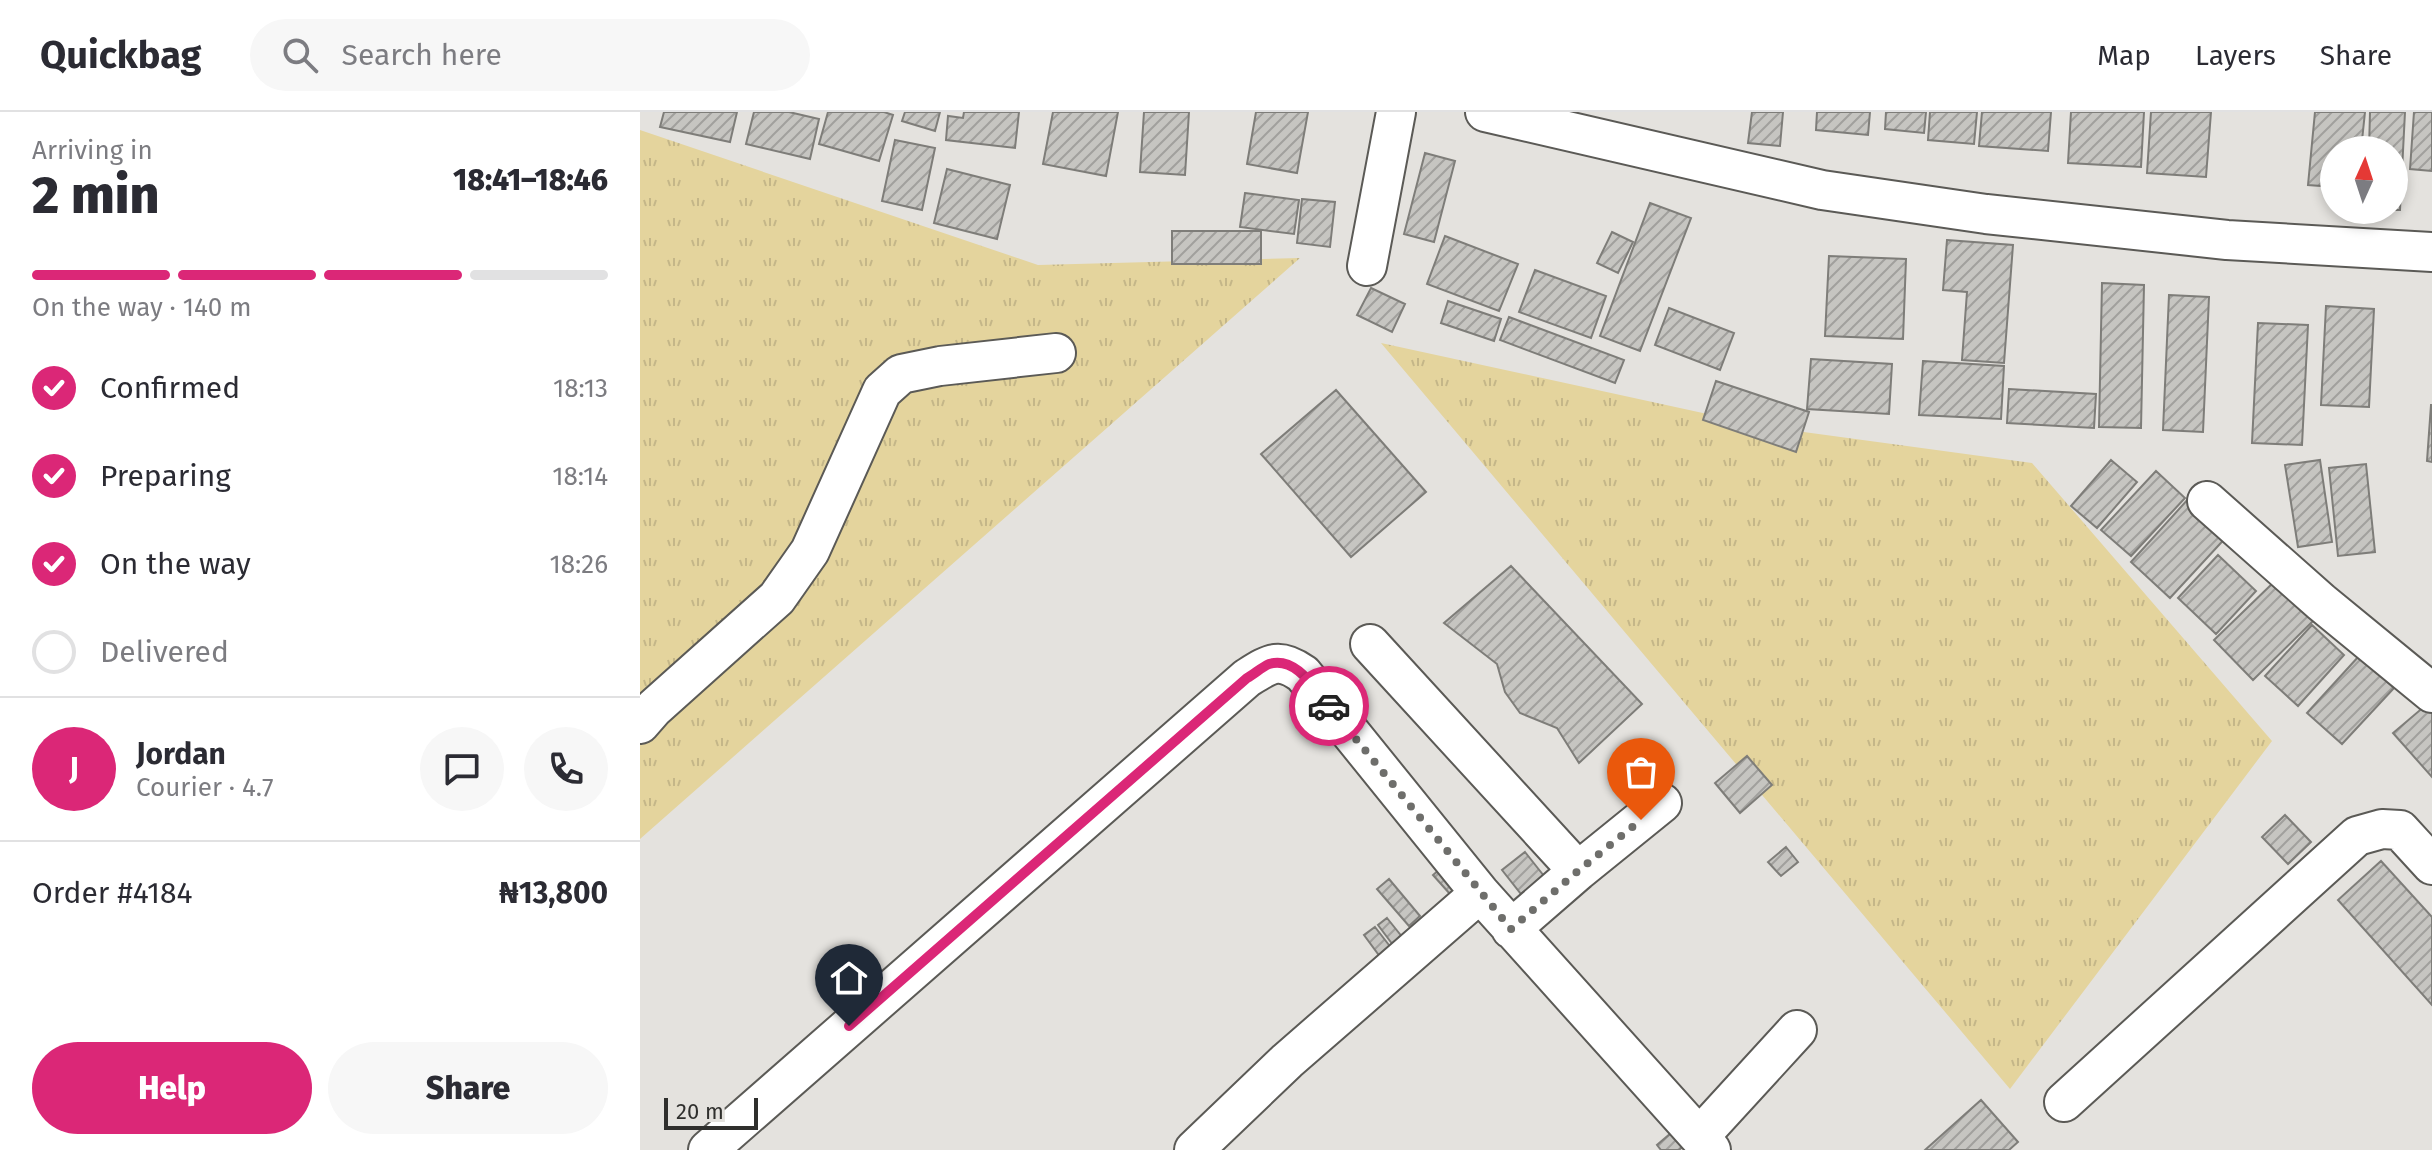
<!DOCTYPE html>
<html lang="en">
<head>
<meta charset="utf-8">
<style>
  body { margin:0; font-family:"Fira Sans",sans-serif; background:#f7f7f7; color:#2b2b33; height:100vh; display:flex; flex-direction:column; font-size:30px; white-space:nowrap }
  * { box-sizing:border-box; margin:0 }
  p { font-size:26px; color:#7c7c81 }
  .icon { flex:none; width:44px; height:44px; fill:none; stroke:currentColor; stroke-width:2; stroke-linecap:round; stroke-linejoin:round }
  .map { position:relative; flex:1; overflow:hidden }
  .side { display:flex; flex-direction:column; background:#fff; width:640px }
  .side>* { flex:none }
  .needle { width:52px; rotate:3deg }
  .controls { position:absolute; left:1680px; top:24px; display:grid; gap:16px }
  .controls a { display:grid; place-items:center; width:88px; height:88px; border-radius:50%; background:#fff; box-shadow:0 4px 12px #0003; font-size:40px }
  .scale { position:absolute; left:24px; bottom:20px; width:94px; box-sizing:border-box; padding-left:8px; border:4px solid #2f2f2d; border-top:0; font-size:22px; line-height:28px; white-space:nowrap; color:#2f2f2d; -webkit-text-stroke:6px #e4e2de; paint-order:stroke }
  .pin { position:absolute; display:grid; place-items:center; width:68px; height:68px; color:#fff; margin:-82px -34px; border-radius:50% 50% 50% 0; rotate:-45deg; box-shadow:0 0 8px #0007 }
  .pin .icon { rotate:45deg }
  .courier { position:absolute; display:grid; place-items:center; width:80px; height:80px; margin:-40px; border:6px solid #db2777; border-radius:50%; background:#fff; color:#222; box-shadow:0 2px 10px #0007 }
  .head em { font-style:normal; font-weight:800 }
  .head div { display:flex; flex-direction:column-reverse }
  .head { display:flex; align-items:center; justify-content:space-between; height:136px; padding:0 32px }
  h1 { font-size:52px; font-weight:800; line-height:60px }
  .bar { display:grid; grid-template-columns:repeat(4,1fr); gap:12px 8px; align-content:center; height:96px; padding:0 32px }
  .bar i { height:10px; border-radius:6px; background:#e1e1e2 }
  .bar .active { background:#db2777 }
  .bar p { grid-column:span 4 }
  .line { display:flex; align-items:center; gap:20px; padding:0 32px; border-top:2px solid #e1e1e2 }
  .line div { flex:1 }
  .round { display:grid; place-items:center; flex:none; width:84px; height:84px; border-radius:42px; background:#f7f7f7 }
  ol { padding:0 32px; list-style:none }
  li { display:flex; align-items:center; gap:24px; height:88px }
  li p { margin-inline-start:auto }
  li .icon { padding:8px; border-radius:50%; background:#db2777; color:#fff; stroke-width:4 }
  li:last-child { color:#7c7c81 }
  li i { width:44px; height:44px; border:4px solid #e1e1e2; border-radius:50% }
  .cta { display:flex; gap:16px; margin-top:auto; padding:16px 32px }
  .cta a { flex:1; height:92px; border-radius:48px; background:#db2777; color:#fff; font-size:32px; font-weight:800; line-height:92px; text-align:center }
  .cta a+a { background:#f7f7f7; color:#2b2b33 }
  header { display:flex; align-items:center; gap:48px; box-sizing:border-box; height:112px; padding:0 40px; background:#fff; border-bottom:2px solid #e1e1e2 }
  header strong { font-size:38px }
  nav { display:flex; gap:44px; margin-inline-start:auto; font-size:28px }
  .search { width:560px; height:72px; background:#f7f7f7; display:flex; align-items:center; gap:20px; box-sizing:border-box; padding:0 28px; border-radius:44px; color:#7c7c81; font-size:30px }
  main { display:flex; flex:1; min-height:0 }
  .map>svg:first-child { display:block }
  .grass { fill:url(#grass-tufts) }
  .building { fill:url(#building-hatch); stroke:#7e7d79; stroke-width:2 }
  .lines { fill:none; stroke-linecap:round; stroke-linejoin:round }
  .minor-casing { stroke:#5b5a56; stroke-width:42 }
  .minor { stroke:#fff; stroke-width:38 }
  .done { stroke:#6e6e6b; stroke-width:8; stroke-dasharray:0 14.4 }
  .route { stroke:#db2777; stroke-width:10 }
</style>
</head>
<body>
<header>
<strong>Quickbag</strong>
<div class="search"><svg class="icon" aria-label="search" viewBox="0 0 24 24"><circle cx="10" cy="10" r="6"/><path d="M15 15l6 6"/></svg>Search here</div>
<nav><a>Map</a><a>Layers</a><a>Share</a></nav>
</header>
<main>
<section class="side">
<div class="head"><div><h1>2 min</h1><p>Arriving in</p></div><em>18:41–18:46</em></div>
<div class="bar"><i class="active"></i><i class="active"></i><i class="active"></i><i></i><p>On the way · 140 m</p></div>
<ol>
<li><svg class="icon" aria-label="check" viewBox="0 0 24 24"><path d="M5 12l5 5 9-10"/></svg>Confirmed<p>18:13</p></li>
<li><svg class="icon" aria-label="check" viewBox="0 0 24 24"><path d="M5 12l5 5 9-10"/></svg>Preparing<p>18:14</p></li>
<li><svg class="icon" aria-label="check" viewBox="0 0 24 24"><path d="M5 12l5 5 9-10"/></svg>On the way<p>18:26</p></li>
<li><i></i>Delivered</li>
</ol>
<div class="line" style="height:144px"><b class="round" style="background:#db2777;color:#fff">J</b><div><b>Jordan</b><p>Courier · 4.7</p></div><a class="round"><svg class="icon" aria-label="chat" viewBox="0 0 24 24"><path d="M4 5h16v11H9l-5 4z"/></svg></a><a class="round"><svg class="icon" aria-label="phone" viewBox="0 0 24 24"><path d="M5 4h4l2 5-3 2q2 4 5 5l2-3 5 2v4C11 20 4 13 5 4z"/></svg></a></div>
<div class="line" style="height:104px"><div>Order #4184</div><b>₦13,800</b></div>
<div class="cta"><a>Help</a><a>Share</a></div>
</section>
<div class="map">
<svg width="1792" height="1038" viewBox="0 0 1792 1038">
  <defs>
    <pattern id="grass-tufts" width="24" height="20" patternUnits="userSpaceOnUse" patternTransform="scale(2)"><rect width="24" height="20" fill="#e4d49d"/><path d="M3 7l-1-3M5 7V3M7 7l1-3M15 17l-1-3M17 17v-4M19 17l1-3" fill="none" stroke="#c4b688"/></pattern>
    <pattern id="building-hatch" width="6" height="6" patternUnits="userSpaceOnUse" patternTransform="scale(2)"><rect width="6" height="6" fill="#c6c5c1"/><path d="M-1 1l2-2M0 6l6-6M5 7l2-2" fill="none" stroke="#a1a09d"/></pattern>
  </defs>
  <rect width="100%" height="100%" fill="#e4e2de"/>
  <!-- grass -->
  <path class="grass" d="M 0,18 L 398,153 L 660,146 L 0,727 Z
    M 741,231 L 1127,315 L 1392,351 L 1632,629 L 1370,977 Z"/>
  <!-- building -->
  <path class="building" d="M 24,0 L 97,0 L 90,30 L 20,15 Z
    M 114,0 L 149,0 L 179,7 L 170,47 L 106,32 Z
    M 188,0 L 244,0 L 253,3 L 239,49 L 179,32 Z
    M 265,0 L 300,0 L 295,19 L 262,9 Z
    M 324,0 L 379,0 L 375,36 L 306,28 L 308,4 L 323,6 Z
    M 413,0 L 478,0 L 466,64 L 403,52 Z
    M 504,0 L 549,0 L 545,63 L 500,60 Z
    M 616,0 L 668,0 L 657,61 L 607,52 Z
    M 1112,0 L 1143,0 L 1140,34 L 1108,31 Z
    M 1177,0 L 1230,0 L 1228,23 L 1176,18 Z
    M 1246,0 L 1286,0 L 1284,21 L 1245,17 Z
    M 1290,0 L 1337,0 L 1334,32 L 1288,28 Z
    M 1342,0 L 1411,0 L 1408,39 L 1339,34 Z
    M 1431,0 L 1504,0 L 1501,55 L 1428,51 Z
    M 1511,0 L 1571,0 L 1566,65 L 1507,61 Z
    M 1675,0 L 1725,0 L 1721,38 L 1694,38 L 1694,75 L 1668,73 Z
    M 1730,0 L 1765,0 L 1760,98 L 1754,98 L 1754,38 L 1729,38 Z
    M 1774,0 L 1792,0 L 1792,59 L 1770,57 Z
    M 255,28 L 295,36 L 282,98 L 242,89 Z
    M 785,41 L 815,49 L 794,130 L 764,122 Z
    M 307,57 L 370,73 L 357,127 L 294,111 Z
    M 605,81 L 659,88 L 654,122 L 600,115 Z
    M 662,87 L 695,90 L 690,135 L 657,131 Z
    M 1010,91 L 1051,106 L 1000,239 L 960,224 Z
    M 532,119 L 621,119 L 621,152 L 532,152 Z
    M 972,120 L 993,130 L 978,161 L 957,151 Z
    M 805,124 L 878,152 L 859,199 L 787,172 Z
    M 1307,128 L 1373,133 L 1364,251 L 1322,248 L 1327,180 L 1303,178 Z
    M 1189,144 L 1266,147 L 1263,227 L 1185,224 Z
    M 895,158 L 966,184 L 951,226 L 879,200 Z
    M 1462,171 L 1504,173 L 1501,316 L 1459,315 Z
    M 731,176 L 765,192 L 752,220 L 717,203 Z
    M 1529,183 L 1569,185 L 1563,320 L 1523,318 Z
    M 808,189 L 861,207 L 854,229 L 801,211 Z
    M 1686,194 L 1734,197 L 1729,295 L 1681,293 Z
    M 1029,196 L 1094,221 L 1080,258 L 1015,233 Z
    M 869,205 L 984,248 L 975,271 L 860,228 Z
    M 1618,211 L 1668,213 L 1662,333 L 1612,331 Z
    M 1171,247 L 1252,252 L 1249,302 L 1167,297 Z
    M 1283,249 L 1364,254 L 1361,307 L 1279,303 Z
    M 1076,269 L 1169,300 L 1156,340 L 1063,308 Z
    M 1369,277 L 1456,282 L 1454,316 L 1367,311 Z
    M 696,278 L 786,380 L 711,445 L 621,342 Z
    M 1791,293 L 1792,293 L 1792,350 L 1787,349 Z
    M 1471,348 L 1497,370 L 1457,416 L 1431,394 Z
    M 1680,348 L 1692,430 L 1658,435 L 1645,353 Z
    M 1726,352 L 1735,440 L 1698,444 L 1689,356 Z
    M 1516,359 L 1545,386 L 1491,444 L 1461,418 Z
    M 1550,385 L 1590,421 L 1530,486 L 1491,450 Z
    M 1578,443 L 1616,479 L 1576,522 L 1538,486 Z
    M 871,454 L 1002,592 L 939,651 L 917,616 L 880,601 L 865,580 L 857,552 L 804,511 Z
    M 1634,470 L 1673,509 L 1613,568 L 1574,528 Z
    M 1672,513 L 1704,543 L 1658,594 L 1625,564 Z
    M 1719,544 L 1754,576 L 1702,632 L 1667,601 Z
    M 1792,588 L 1792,665 L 1753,621 Z
    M 1107,644 L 1132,673 L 1100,701 L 1075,671 Z
    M 1645,703 L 1671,730 L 1648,752 L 1622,725 Z
    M 1146,735 L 1158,750 L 1141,764 L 1128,750 Z
    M 885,740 L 904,764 L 881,782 L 862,758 Z
    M 1741,749 L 1792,805 L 1792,893 L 1698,788 Z
    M 800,757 L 817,776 L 810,782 L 793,763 Z
    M 749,767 L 780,804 L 769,814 L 737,777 Z
    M 747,806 L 763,826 L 753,833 L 738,813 Z
    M 735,815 L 752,837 L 741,846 L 724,823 Z
    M 1341,988 L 1378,1030 L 1369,1038 L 1285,1038 Z
    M 1037,1016 L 1049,1029 L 1039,1038 L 1021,1038 L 1017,1033 Z"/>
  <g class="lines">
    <defs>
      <path id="minor" d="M 845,0 L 1182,78 L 1346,102 L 1587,128 L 1792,140
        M 727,154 L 756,0
        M 1567,389 L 1681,490 L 1792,581
        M 730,532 L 938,759
        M 0,612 L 14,596 L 137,486 L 170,439 L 242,279 L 261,262 L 300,254 L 416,241
        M 871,817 L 938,759 L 1022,691
        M 1424,990 L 1717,724 L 1742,717 L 1760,718 L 1792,753
        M 1060,1024 L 1157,918
        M 68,1038 L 607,566 C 631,551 639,545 663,562 L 840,781 L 1071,1038
        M 554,1038 L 647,949 L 840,781"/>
    </defs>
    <!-- minor casing -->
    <use href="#minor" class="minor-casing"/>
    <!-- minor -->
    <use href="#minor" class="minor"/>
  </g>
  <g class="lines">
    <!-- done -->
    <path class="done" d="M 689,594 L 871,817 L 938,759 L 1001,708"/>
    <!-- route -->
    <path class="route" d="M 209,914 L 607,566 C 614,562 622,555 629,552 C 656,544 674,576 689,594"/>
  </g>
</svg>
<div class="controls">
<a><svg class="needle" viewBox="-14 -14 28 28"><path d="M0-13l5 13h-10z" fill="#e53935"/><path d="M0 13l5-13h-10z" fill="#7c7c81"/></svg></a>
</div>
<div class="scale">20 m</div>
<div class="pin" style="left:1001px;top:708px;background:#ea580c"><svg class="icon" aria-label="bag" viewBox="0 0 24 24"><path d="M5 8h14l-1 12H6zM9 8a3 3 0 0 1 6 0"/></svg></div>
<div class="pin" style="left:209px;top:914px;background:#1f2937"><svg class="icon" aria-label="home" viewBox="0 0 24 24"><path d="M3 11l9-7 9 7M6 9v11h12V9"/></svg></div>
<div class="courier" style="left:689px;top:594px"><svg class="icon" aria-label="car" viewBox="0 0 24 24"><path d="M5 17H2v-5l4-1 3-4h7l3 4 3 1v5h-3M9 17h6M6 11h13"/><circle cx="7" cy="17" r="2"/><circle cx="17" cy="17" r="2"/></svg></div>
</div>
</main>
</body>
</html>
